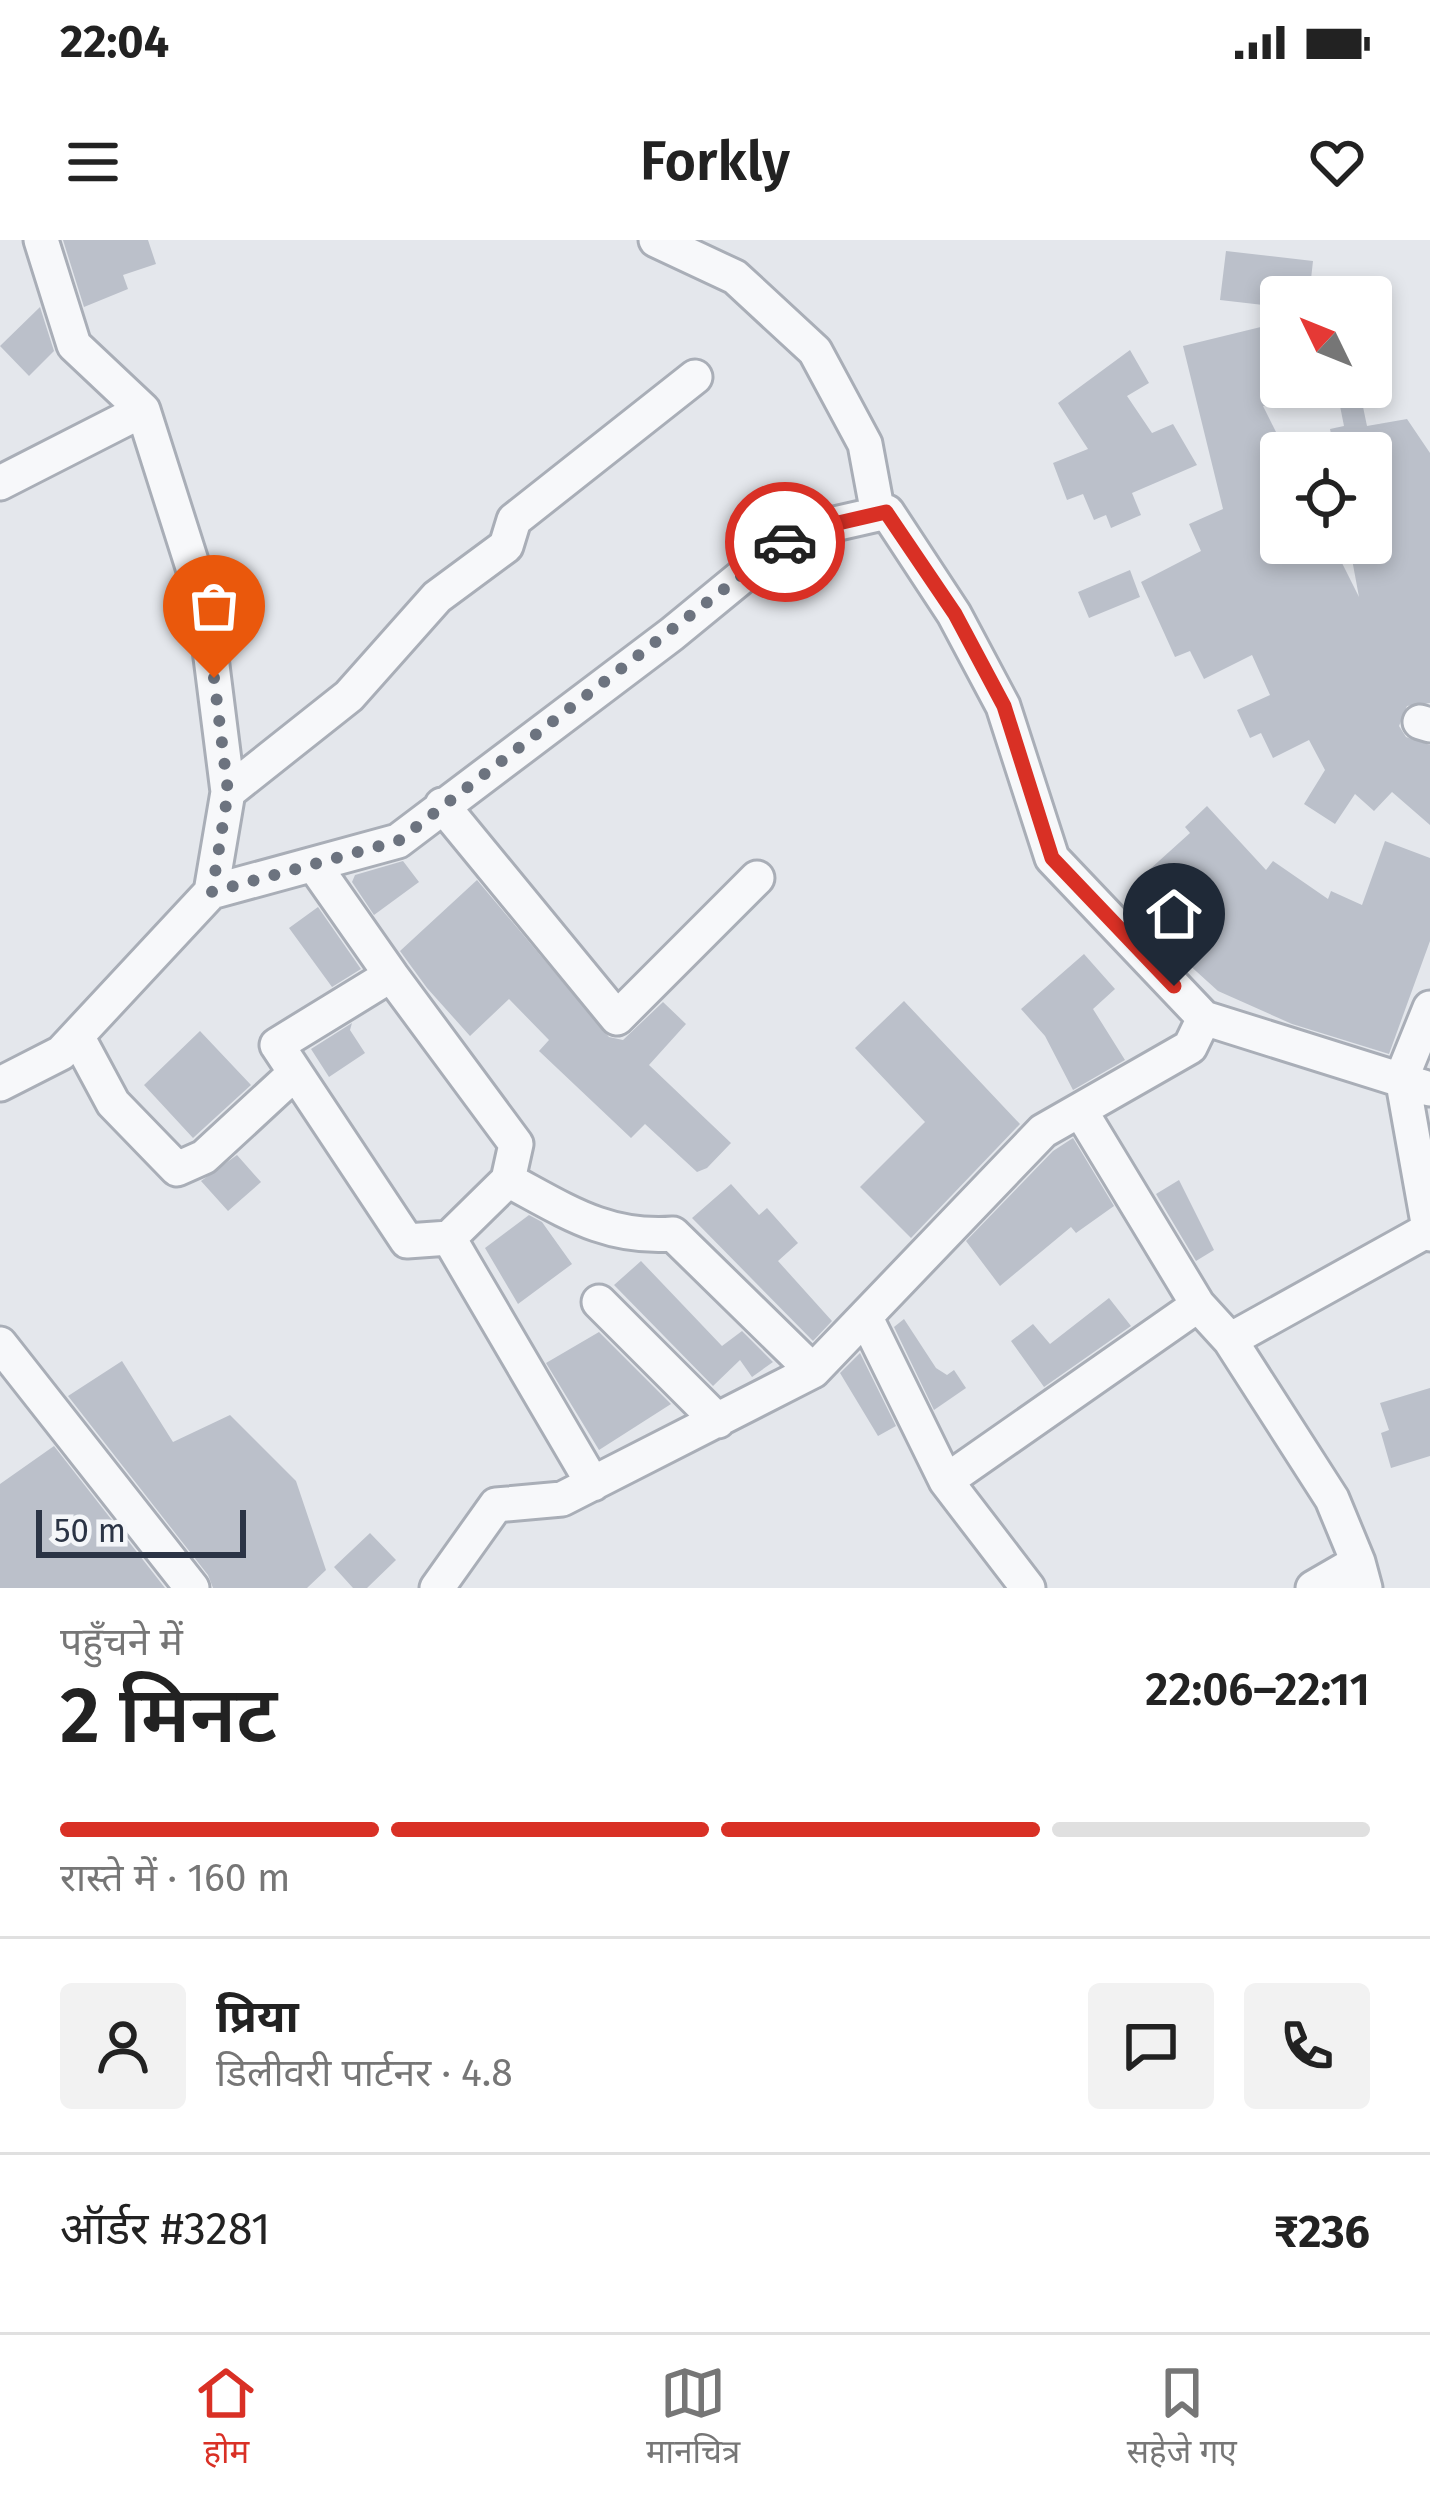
<!DOCTYPE html>
<html lang="hi">
<head>
<meta charset="utf-8">
<style>
  body { margin:0; font-family:"Fira Sans","Noto Sans Devanagari",sans-serif; background:#f2f2f2; color:#222; height:100vh; display:flex; flex-direction:column; font-size:45px; white-space:nowrap }
  * { box-sizing:border-box; margin:0 }
  p { font-size:39px; color:#767676 }
  .icon { flex:none; width:66px; height:66px; fill:none; stroke:currentColor; stroke-width:2; stroke-linecap:round; stroke-linejoin:round }
  .map { position:relative; height:1348px; overflow:hidden }
  .drawer { display:flex; flex-direction:column; background:#fff; flex:1 }
  .drawer>* { flex:none }
  .needle { width:78px; rotate:313deg }
  .fabs { position:absolute; left:1260px; top:36px; display:grid; gap:24px }
  .fabs a { display:grid; place-items:center; width:132px; height:132px; border-radius:12px; background:#fff; box-shadow:0 6px 18px #0003; font-size:60px }
  .scale { position:absolute; left:36px; bottom:30px; width:210px; box-sizing:border-box; padding-left:12px; border:6px solid #2b3445; border-top:0; font-size:33px; line-height:42px; white-space:nowrap; color:#2b3445; -webkit-text-stroke:9px #f4f6f9; paint-order:stroke }
  .pin { position:absolute; display:grid; place-items:center; width:102px; height:102px; color:#fff; margin:-123px -51px; border-radius:50% 50% 50% 0; rotate:-45deg; box-shadow:0 0 12px #0007 }
  .pin .icon { rotate:45deg }
  .courier { position:absolute; display:grid; place-items:center; width:120px; height:120px; margin:-60px; border:9px solid #d93025; border-radius:50%; background:#fff; color:#222; box-shadow:0 3px 15px #0007 }
  .summary em { font-style:normal; font-weight:600 }
  .summary div { display:flex; flex-direction:column-reverse }
  .summary { display:flex; align-items:center; justify-content:space-between; height:204px; padding:0 60px }
  h1 { font-size:78px; font-weight:600; line-height:90px }
  .bar { display:grid; grid-template-columns:repeat(4,1fr); gap:18px 12px; align-content:center; height:144px; padding:0 60px }
  .bar i { height:15px; border-radius:9px; background:#e0e0e0 }
  .bar .selected { background:#d93025 }
  .bar p { grid-column:span 4 }
  .line { display:flex; align-items:center; gap:30px; padding:0 60px; border-top:3px solid #e0e0e0 }
  .line div { flex:1 }
  .round { display:grid; place-items:center; flex:none; width:126px; height:126px; border-radius:12px; background:#f2f2f2 }
  .status { display:flex; justify-content:space-between; align-items:center; height:84px; padding:0 60px; background:#fff; direction:ltr }
  .status svg { height:33px; fill:currentColor }
  header { display:flex; justify-content:space-between; align-items:center; height:156px; padding:0 60px; background:#fff; font-size:54px; font-weight:600 }
  .menu { display:flex; justify-content:space-around; align-items:center; height:168px; border-top:3px solid #e0e0e0; background:#fff; font-size:33px; color:#767676 }
  .menu a { display:grid; justify-items:center; gap:6px }
  .menu .selected { color:#d93025 }
  .map>svg:first-child { display:block }
  .building { fill:#bbc0ca }
  .lines { fill:none; stroke-linecap:round; stroke-linejoin:round }
  .minor-casing { stroke:#a9aeb7; stroke-width:39 }
  .minor { stroke:#f7f8fa; stroke-width:33 }
  .done { stroke:#6c737f; stroke-width:12; stroke-dasharray:0 21.6 }
  .route { stroke:#d93025; stroke-width:15 }
</style>
</head>
<body>
<div class="status"><b>22:04</b><svg viewBox="0 0 49 12"><path d="M0 12V9h3v3zM5 12V6h3v6zM10 12V3h3v9zM15 12V0h3v12zM26 1h20v11H26zM47 4h2v5h-2z"/></svg></div>
<header><svg class="icon" aria-label="menu" viewBox="0 0 24 24"><path d="M4 6h16M4 12h16M4 18h16"/></svg>Forkly<svg class="icon" aria-label="heart" viewBox="0 0 24 24"><path d="M12 20l-8-8c-3-5 5-10 8-4 3-6 11-1 8 4z"/></svg></header>
<div class="map">
<svg width="1430" height="1348" viewBox="0 0 1430 1348">
  <rect width="100%" height="100%" fill="#e4e7ec"/>
  <!-- building -->
  <path class="building" d="M 63,0 L 148,0 L 156,24 L 123,35 L 128,49 L 84,67 Z
    M 1226,11 L 1313,21 L 1309,57 L 1281,57 L 1281,67 L 1220,60 Z
    M 40,67 L 54,111 L 29,136 L 0,106 Z
    M 1281,82 L 1281,134 L 1268,136 L 1274,164 L 1263,166 L 1286,212 L 1281,213 L 1281,303 L 1332,303 L 1359,357 L 1349,303 L 1371,303 L 1371,213 L 1335,213 L 1330,189 L 1344,186 L 1340,166 L 1362,162 L 1367,186 L 1407,179 L 1430,213 L 1430,463 L 1407,466 L 1399,486 L 1406,497 L 1430,505 L 1430,585 L 1392,552 L 1374,571 L 1355,554 L 1335,584 L 1304,564 L 1325,530 L 1309,500 L 1273,518 L 1261,493 L 1250,498 L 1237,470 L 1270,455 L 1252,415 L 1204,439 L 1190,411 L 1175,417 L 1141,342 L 1201,311 L 1189,284 L 1223,269 L 1183,106 Z
    M 1130,110 L 1149,143 L 1127,156 L 1152,193 L 1173,184 L 1197,225 L 1132,253 L 1141,275 L 1111,288 L 1106,275 L 1094,280 L 1083,254 L 1067,260 L 1053,223 L 1088,209 L 1058,163 Z
    M 1130,330 L 1140,357 L 1089,378 L 1078,352 Z
    M 1207,566 L 1266,630 L 1273,621 L 1328,659 L 1331,651 L 1362,665 L 1385,601 L 1430,618 L 1430,701 L 1389,814 L 1292,784 L 1218,751 L 1144,684 L 1173,655 L 1149,630 L 1190,593 L 1185,587 Z
    M 403,621 L 419,642 L 374,675 L 352,642 L 355,635 Z
    M 477,640 L 609,797 L 623,800 L 663,762 L 686,784 L 649,825 L 731,903 L 707,928 L 697,932 L 645,884 L 631,898 L 539,811 L 549,800 L 509,759 L 470,796 L 427,748 L 400,711 Z
    M 318,667 L 361,729 L 332,747 L 289,688 Z
    M 1084,714 L 1115,749 L 1093,769 L 1125,820 L 1073,850 L 1045,796 L 1021,769 Z
    M 904,761 L 1020,884 L 911,998 L 860,947 L 925,882 L 855,808 Z
    M 352,783 L 350,790 L 365,813 L 329,837 L 311,809 Z
    M 200,791 L 251,845 L 193,898 L 144,845 Z
    M 1073,898 L 1114,966 L 1076,993 L 1071,987 L 1000,1046 L 966,1001 L 1053,911 Z
    M 237,915 L 261,942 L 228,971 L 201,941 Z
    M 1179,940 L 1214,1010 L 1196,1021 L 1156,954 Z
    M 731,944 L 759,975 L 767,968 L 798,1003 L 778,1021 L 832,1081 L 813,1101 L 692,978 Z
    M 529,975 L 542,982 L 572,1024 L 518,1064 L 485,1008 Z
    M 641,1021 L 722,1106 L 742,1091 L 773,1122 L 752,1137 L 740,1120 L 713,1146 L 614,1045 Z
    M 1109,1058 L 1131,1086 L 1044,1147 L 1011,1101 L 1033,1084 L 1050,1104 Z
    M 904,1079 L 936,1128 L 947,1135 L 954,1130 L 966,1148 L 934,1170 L 894,1087 Z
    M 599,1092 L 671,1164 L 599,1210 L 546,1123 Z
    M 860,1113 L 896,1186 L 878,1196 L 840,1133 Z
    M 122,1121 L 173,1202 L 230,1175 L 296,1241 L 326,1330 L 307,1348 L 213,1348 L 208,1335 L 68,1156 Z
    M 1430,1148 L 1430,1216 L 1391,1228 L 1381,1193 L 1389,1190 L 1380,1163 Z
    M 54,1206 L 165,1348 L 0,1348 L 0,1244 Z
    M 370,1293 L 396,1320 L 367,1348 L 353,1348 L 334,1327 Z"/>
  <g class="lines">
    <defs>
      <path id="minor" d="M 41,0 L 74,105 L 143,170 L 204,362 L 228,552 L 211,652
        M 656,0 L 735,37 L 815,111 L 865,204 L 878,274
        M 0,243 L 143,170
        M 1420,482 L 1430,485
        M 228,552 L 349,456 L 437,357 L 506,306 L 514,280 L 695,137
        M 442,565 L 617,778 L 757,638
        M 314,625 L 391,735
        M 1430,768 L 1402,837 L 1430,994
        M 77,796 L 113,863 L 177,929 L 204,917 L 295,833
        M 0,844 L 61,813 L 211,652 L 398,601 L 672,394 L 795,293 L 887,272 L 954,374 L 1003,466 L 1052,618 L 1204,778 L 1430,849
        M 1080,870 L 1198,1065
        M 508,940 C 566,971 606,999 673,994 L 813,1131
        M 449,998 L 508,940 L 516,904 L 391,735 L 277,805 L 407,1001 L 449,998 L 593,1244
        M 599,1062 L 718,1181
        M 867,1080 L 946,1241
        M 1230,1100 L 1332,1259 L 1358,1322
        M 0,1104 L 192,1348
        M 437,1348 L 496,1265 L 562,1259 L 813,1131 L 1043,891 L 1190,807 L 1204,778
        M 1028,1348 L 946,1241 L 1198,1065 L 1230,1100 L 1430,989
        M 1313,1348 L 1358,1322 L 1365,1348"/>
    </defs>
    <!-- minor casing -->
    <use href="#minor" class="minor-casing"/>
    <!-- minor -->
    <use href="#minor" class="minor"/>
  </g>
  <g class="lines">
    <!-- done -->
    <path class="done" d="M 214,438 L 228,552 L 212,652 L 398,601 L 785,302"/>
    <!-- route -->
    <path class="route" d="M 785,302 L 795,293 L 886,272 L 955,374 L 1004,466 L 1052,618 L 1174,746"/>
  </g>
</svg>
<div class="fabs">
<a><svg class="needle" viewBox="-14 -14 28 28"><path d="M0-13l5 13h-10z" fill="#e53935"/><path d="M0 13l5-13h-10z" fill="#767676"/></svg></a>
<a><svg class="icon" aria-label="locate" viewBox="0 0 24 24"><circle cx="12" cy="12" r="6"/><path d="M12 2v4M12 18v4M2 12h4M18 12h4"/></svg></a>
</div>
<div class="scale">50 m</div>
<div class="pin" style="left:214px;top:438px;background:#ea580c"><svg class="icon" aria-label="bag" viewBox="0 0 24 24"><path d="M5 8h14l-1 12H6zM9 8a3 3 0 0 1 6 0"/></svg></div>
<div class="pin" style="left:1174px;top:746px;background:#1f2937"><svg class="icon" aria-label="home" viewBox="0 0 24 24"><path d="M3 11l9-7 9 7M6 9v11h12V9"/></svg></div>
<div class="courier" style="left:785px;top:302px"><svg class="icon" aria-label="car" viewBox="0 0 24 24"><path d="M5 17H2v-5l4-1 3-4h7l3 4 3 1v5h-3M9 17h6M6 11h13"/><circle cx="7" cy="17" r="2"/><circle cx="17" cy="17" r="2"/></svg></div>
</div>
<section class="drawer">
<div class="summary"><div><h1>2 मिनट</h1><p>पहुँचने में</p></div><em>22:06–22:11</em></div>
<div class="bar"><i class="selected"></i><i class="selected"></i><i class="selected"></i><i></i><p>रास्ते में · 160 m</p></div>
<div class="line" style="height:216px"><a class="round"><svg class="icon" aria-label="person" viewBox="0 0 24 24"><circle cx="12" cy="8" r="4"/><path d="M4 21q1-7 8-7t8 7"/></svg></a><div><b>प्रिया</b><p>डिलीवरी पार्टनर · 4.8</p></div><a class="round"><svg class="icon" aria-label="chat" viewBox="0 0 24 24"><path d="M4 5h16v11H9l-5 4z"/></svg></a><a class="round"><svg class="icon" aria-label="phone" viewBox="0 0 24 24"><path d="M5 4h4l2 5-3 2q2 4 5 5l2-3 5 2v4C11 20 4 13 5 4z"/></svg></a></div>
<div class="line" style="height:156px"><div>ऑर्डर #3281</div><b>₹236</b></div>
</section>
<nav class="menu">
<a class="selected"><svg class="icon" aria-label="home" viewBox="0 0 24 24"><path d="M3 11l9-7 9 7M6 9v11h12V9"/></svg>होम</a>
<a><svg class="icon" aria-label="map" viewBox="0 0 24 24"><path d="M3 6l6-2 6 2 6-2v14l-6 2-6-2-6 2zM9 4v14M15 6v14"/></svg>मानचित्र</a>
<a><svg class="icon" aria-label="saved" viewBox="0 0 24 24"><path d="M7 4h10v16l-5-4-5 4z"/></svg>सहेजे गए</a>
</nav>
</body>
</html>
